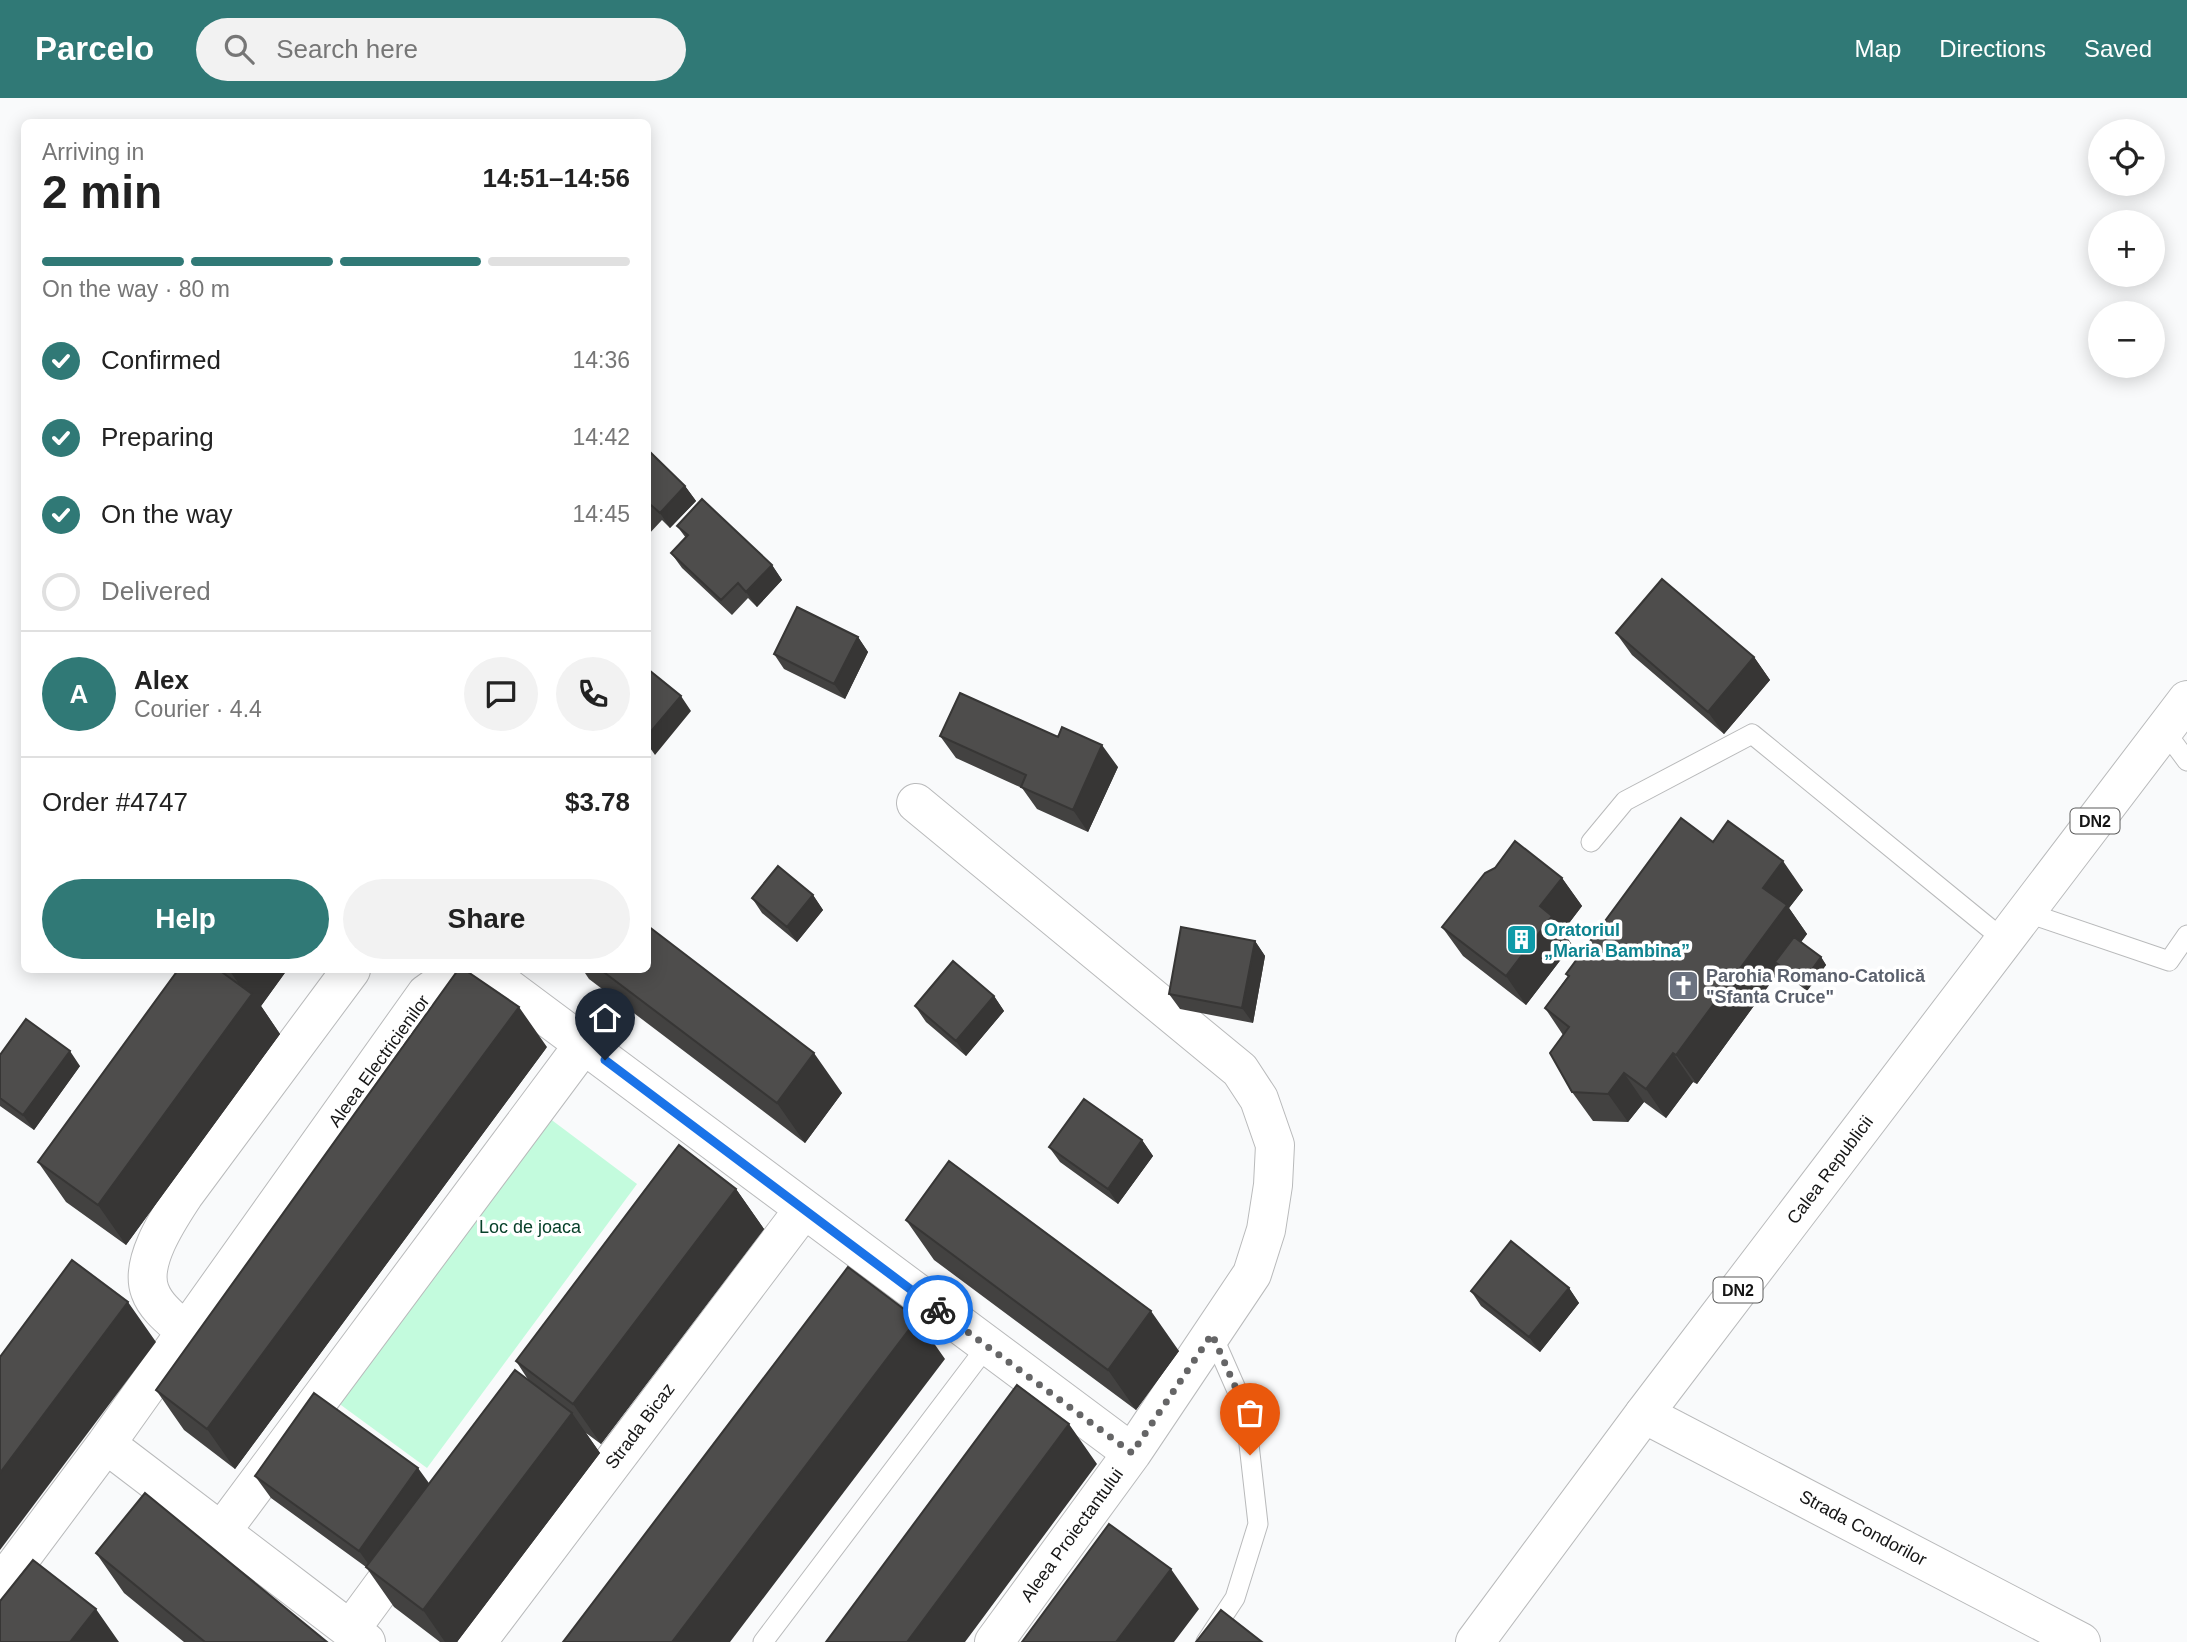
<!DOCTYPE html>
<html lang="en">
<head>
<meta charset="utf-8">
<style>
  body { margin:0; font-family:Arial,sans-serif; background:#f2f2f2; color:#222; height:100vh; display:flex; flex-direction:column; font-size:26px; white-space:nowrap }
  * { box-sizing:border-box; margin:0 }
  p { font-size:23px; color:#767676 }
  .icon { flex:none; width:38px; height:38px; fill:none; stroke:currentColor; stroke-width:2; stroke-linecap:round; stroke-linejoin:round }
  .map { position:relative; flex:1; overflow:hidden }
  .drawer { position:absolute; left:21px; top:21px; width:630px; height:854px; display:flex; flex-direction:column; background:#fff; border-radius:10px; box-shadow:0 4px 18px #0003 }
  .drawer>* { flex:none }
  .buttons { position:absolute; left:2088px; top:21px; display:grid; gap:14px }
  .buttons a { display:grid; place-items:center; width:77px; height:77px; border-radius:50%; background:#fff; box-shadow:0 4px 18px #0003; font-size:35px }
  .pin { position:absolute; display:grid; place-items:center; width:60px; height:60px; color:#fff; margin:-72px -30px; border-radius:50% 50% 50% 0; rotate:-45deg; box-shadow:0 0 7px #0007 }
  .pin .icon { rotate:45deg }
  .courier { position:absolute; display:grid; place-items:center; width:70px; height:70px; margin:-35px; border:5px solid #1a73e8; border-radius:50%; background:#fff; color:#222; box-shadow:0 2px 9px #0007 }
  .summary em { font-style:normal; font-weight:700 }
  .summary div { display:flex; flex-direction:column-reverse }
  .summary { display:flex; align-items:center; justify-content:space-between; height:119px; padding:0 21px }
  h1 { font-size:46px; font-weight:700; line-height:52px }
  .bar { display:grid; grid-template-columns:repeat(4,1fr); gap:10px 7px; align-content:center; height:84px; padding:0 21px }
  .bar i { height:9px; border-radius:5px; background:#e0e0e0 }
  .bar .active { background:#307976 }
  .bar p { grid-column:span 4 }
  .line { display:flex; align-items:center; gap:18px; padding:0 21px; border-top:2px solid #e0e0e0 }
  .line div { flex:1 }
  .round { display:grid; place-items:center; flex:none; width:74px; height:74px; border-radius:37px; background:#f2f2f2 }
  ol { padding:0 21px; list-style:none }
  li { display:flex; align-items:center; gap:21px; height:77px }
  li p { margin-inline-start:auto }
  li .icon { padding:7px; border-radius:50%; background:#307976; color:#fff; stroke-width:4 }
  li:last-child { color:#767676 }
  li i { width:38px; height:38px; border:4px solid #e0e0e0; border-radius:50% }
  .button { display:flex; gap:14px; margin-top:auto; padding:14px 21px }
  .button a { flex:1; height:80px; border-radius:42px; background:#307976; color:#fff; font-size:28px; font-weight:700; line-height:80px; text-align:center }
  .button a+a { background:#f2f2f2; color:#222 }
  header { display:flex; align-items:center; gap:42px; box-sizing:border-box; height:98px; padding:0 35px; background:#307976; color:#fff }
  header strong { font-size:33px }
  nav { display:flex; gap:38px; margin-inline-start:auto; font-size:24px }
  .search { width:490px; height:63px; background:#f2f2f2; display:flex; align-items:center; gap:18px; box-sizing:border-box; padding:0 24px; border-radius:38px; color:#767676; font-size:26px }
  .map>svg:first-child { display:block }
  .green { fill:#c3fbdd }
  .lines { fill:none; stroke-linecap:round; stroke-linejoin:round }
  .lane-casing { stroke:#b9babb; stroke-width:21 }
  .street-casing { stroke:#b9babb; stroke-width:40 }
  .primary-casing { stroke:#b9babb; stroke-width:40 }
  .lane { stroke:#fff; stroke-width:19 }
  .street { stroke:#fff; stroke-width:38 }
  .primary { stroke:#fff; stroke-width:38 }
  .wall { fill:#434241 }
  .shaded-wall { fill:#373635 }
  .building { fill:#4e4d4c; stroke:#373635; stroke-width:2 }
  .done { stroke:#656566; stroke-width:7; stroke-dasharray:0 12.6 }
  .route { stroke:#1a73e8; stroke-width:9 }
  .labels { text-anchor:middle; stroke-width:7; stroke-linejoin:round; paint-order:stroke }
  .shield { fill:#fff; stroke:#5b5b5b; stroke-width:2 }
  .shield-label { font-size:16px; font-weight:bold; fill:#151515 }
  .culture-label { font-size:18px; font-weight:bold; fill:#0d838f; stroke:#fff; text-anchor:start }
  .worship-label { font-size:18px; font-weight:bold; fill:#5b616d; stroke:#fff; text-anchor:start }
  .street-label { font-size:18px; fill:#151515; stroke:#fff }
  .park-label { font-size:18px; fill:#08412a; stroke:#fff }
</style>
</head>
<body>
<header>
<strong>Parcelo</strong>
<div class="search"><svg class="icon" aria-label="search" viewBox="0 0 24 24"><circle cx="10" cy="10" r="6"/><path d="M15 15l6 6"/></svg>Search here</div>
<nav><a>Map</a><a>Directions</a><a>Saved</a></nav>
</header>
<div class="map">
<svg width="2187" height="1544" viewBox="0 0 2187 1544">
  <rect width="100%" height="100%" fill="#f9fafb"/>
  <!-- green -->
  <path class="green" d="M 541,1014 L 637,1086 L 427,1370 L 330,1299 Z"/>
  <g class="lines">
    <defs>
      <path id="lane" d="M 2164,632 L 2187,663
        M 1591,744 L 1625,703 L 1752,636 L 2004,842
        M 2025,814 L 2169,863 L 2187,837
        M 763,1544 L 987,1248
        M 1206,1544 L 1235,1500 L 1258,1426 L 1245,1311 L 1212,1236"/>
      <path id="street" d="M 916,705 L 1240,972 L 1259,1001 L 1275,1047 L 1273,1087 L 1266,1132 L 1252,1176 L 1132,1355 L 994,1544
        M 186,1234 C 173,1222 156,1210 150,1193 C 139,1164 169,1120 184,1097 L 351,872
        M 1644,1316 L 2081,1544
        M 106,1346 L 366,1544
        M 221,1434 L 584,946
        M 0,1488 L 106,1346 L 426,896 C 456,874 466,871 500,884 L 1132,1355
        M 350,1532 L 411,1449
        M 477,1544 L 804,1111"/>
      <path id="primary" d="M 1475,1544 L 1644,1316 L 2187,602"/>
    </defs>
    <!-- lane casing -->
    <use href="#lane" class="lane-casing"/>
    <!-- street casing -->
    <use href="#street" class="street-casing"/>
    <!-- primary casing -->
    <use href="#primary" class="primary-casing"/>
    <!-- lane -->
    <use href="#lane" class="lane"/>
    <!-- street -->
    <use href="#street" class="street"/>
    <!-- primary -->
    <use href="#primary" class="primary"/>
  </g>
  <!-- wall -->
  <path class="wall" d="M 648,352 L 685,388 L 696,403 L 670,430 L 662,422 L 648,437 Z
    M 677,428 L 772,467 L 782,482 L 757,509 L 748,500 L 732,517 L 682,470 L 671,455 L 686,440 Z
    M 1616,535 L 1754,559 L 1770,582 L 1724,636 L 1632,557 Z
    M 858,539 L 868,554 L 845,601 L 784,571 L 774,556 Z
    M 940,638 L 1118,669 L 1088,734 L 1037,711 L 1022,690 L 956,660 Z
    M 1713,744 L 1803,792 L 1789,810 L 1807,836 L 1801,844 L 1821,859 L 1826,867 L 1807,893 L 1780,872 L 1697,986 L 1693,984 L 1666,1020 L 1644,1004 L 1628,1024 L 1593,1023 L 1572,994 L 1563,937 L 1545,910 L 1568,878 L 1566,876 Z
    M 1562,780 L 1582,808 L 1563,833 L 1572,847 L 1526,907 L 1463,858 L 1442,829 Z
    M 813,797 L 823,812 L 797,844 L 762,815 L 752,800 Z
    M 1255,843 L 1265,858 L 1253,925 L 1180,911 L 1169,896 Z
    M 178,872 L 287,872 L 261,908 L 280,936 L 126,1147 L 66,1104 L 38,1064 Z
    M 583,872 L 648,872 L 842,995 L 805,1045 L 589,881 Z
    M 994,898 L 1004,913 L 966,958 L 926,924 L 915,908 Z
    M 547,949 L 235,1371 L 184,1332 L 156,1292 Z
    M 0,957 L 80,968 L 34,1032 L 0,1008 Z
    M 1142,1042 L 1153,1058 L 1118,1106 L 1060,1064 L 1049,1049 Z
    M 736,1091 L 764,1131 L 601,1346 L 586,1335 L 600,1355 L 457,1544 L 440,1544 L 394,1509 L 366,1469 L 271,1400 L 255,1378 L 429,1385 L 529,1283 L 516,1263 Z
    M 906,1122 L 1179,1253 L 1136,1312 L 934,1162 Z
    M 1569,1190 L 1579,1205 L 1540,1254 L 1481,1208 L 1471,1193 Z
    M 96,1455 L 327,1544 L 184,1544 L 124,1495 Z"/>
  <!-- shaded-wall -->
  <path class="shaded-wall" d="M 685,388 L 696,403 L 670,430 L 660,415 Z
    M 772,467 L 782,482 L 757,509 L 746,494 Z
    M 858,539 L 868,554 L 845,601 L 834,586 Z
    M 1754,559 L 1770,582 L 1724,636 L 1708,614 Z
    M 681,598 L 691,613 L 655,657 L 648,647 L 648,637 Z
    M 1102,647 L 1118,669 L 1088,734 L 1073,712 Z
    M 1783,763 L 1803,792 L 1789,810 L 1807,836 L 1782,870 L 1775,864 L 1780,872 L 1697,986 L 1676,957 L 1763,790 Z
    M 1562,780 L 1582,808 L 1563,833 L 1572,847 L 1526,907 L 1506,878 L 1540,808 Z
    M 813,797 L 823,812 L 797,844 L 787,829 Z
    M 1255,843 L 1265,858 L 1253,925 L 1242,910 Z
    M 1821,859 L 1826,867 L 1807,893 L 1802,885 Z
    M 229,872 L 287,872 L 261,908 L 280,936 L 126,1147 L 98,1107 L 249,900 Z
    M 994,898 L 1004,913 L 966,958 L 956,943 Z
    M 519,909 L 547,949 L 235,1371 L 207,1331 Z
    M 70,953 L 80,968 L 34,1032 L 23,1017 Z
    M 814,955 L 842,995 L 805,1045 L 777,1005 Z
    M 1673,955 L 1693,984 L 1666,1020 L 1646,991 Z
    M 1624,975 L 1644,1004 L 1628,1024 L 1608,996 Z
    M 1142,1042 L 1153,1058 L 1118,1106 L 1108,1091 Z
    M 736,1091 L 764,1131 L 601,1346 L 573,1306 Z
    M 1569,1190 L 1579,1205 L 1540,1254 L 1529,1239 Z
    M 128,1204 L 156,1244 L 0,1452 L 0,1375 Z
    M 1151,1213 L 1179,1253 L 1136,1312 L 1108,1272 Z
    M 917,1221 L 945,1261 L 730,1544 L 672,1544 Z
    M 572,1315 L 600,1355 L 457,1544 L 445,1544 L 423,1512 Z
    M 1069,1326 L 1097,1366 L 965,1544 L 907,1544 Z
    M 418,1370 L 434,1392 L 375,1475 L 359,1453 Z
    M 1171,1471 L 1199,1511 L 1174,1544 L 1116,1544 Z
    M 96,1511 L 119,1544 L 70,1544 Z"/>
  <!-- building -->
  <path class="building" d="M 648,352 L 685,388 L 660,415 L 651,407 L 648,410 Z
    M 702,401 L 772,467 L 746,494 L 738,485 L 721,502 L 671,455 L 688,437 L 677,428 Z
    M 1662,481 L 1754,559 L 1708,614 L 1616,535 Z
    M 797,509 L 858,539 L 834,586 L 774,556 Z
    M 649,572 L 681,598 L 648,637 L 648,574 Z
    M 960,595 L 1058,639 L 1062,629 L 1102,647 L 1073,712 L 1021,689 L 1026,677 L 940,638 Z
    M 1681,720 L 1713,744 L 1728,723 L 1783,763 L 1763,790 L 1787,807 L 1676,957 L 1673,955 L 1646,991 L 1624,975 L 1608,996 L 1572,994 L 1550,955 L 1569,929 L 1545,910 L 1569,878 L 1566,876 Z
    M 1515,743 L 1562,780 L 1540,808 L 1552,818 L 1506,878 L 1442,829 L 1485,775 L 1495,770 Z
    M 778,768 L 813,797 L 787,829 L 752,800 Z
    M 648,828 L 814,955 L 777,1005 L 601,872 L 648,872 Z
    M 1181,829 L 1255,843 L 1242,910 L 1169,896 Z
    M 1794,839 L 1821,859 L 1802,885 L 1775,864 Z
    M 953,863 L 994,898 L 956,943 L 915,908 Z
    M 178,872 L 219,872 L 252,896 L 98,1107 L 38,1064 Z
    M 458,872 L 465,872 L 519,909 L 207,1331 L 156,1292 Z
    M 26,921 L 70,953 L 23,1017 L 0,1000 L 0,957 Z
    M 1084,1001 L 1142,1042 L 1108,1091 L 1049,1049 Z
    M 679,1047 L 736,1091 L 573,1306 L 516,1263 Z
    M 949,1063 L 1151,1213 L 1108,1272 L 906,1122 Z
    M 1511,1143 L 1569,1190 L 1529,1239 L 1471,1193 Z
    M 72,1162 L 128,1204 L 0,1375 L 0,1259 Z
    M 848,1169 L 917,1221 L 672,1544 L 563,1544 Z
    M 515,1272 L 572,1315 L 423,1512 L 366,1469 Z
    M 1017,1287 L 1069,1326 L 907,1544 L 826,1544 Z
    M 314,1295 L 418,1370 L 359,1453 L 255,1378 Z
    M 145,1395 L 327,1544 L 205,1544 L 96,1455 Z
    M 1109,1426 L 1171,1471 L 1116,1544 L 1022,1544 Z
    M 33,1462 L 96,1511 L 70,1544 L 0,1544 L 0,1503 Z
    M 1221,1512 L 1262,1544 L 1196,1544 Z"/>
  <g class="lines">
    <!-- done -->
    <path class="done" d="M 938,1212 L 1132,1355 L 1212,1236 L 1245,1311 L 1250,1357"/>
    <!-- route -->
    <path class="route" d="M 605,962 L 938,1212"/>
  </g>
  <!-- icons -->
  <defs>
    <symbol id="building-square" viewBox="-11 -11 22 22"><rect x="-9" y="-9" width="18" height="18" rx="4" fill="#0f9aa8" stroke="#fff"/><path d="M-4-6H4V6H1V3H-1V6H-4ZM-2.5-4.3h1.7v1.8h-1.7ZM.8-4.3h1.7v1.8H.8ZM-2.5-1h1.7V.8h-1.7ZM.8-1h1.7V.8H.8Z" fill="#fff"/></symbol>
    <symbol id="church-square" viewBox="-11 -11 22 22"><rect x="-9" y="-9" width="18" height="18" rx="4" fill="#6b7280" stroke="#fff"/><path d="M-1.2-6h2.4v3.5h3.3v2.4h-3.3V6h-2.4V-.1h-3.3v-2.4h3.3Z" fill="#fff"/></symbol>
  </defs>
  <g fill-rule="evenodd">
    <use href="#building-square" x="1504" y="824" width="35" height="35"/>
    <use href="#church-square" x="1666" y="870" width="35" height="35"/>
  </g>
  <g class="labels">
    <!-- shield labels -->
    <g class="shield">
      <rect x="2070.5" y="710.5" width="49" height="25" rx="5"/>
      <rect x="1713.5" y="1179.5" width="49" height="25" rx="5"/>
    </g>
    <g class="shield-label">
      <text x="2095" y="729">DN2</text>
      <text x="1738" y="1198">DN2</text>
    </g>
    <!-- culture labels -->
    <g class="culture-label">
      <text x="1544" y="838">Oratoriul<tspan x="1544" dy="21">„Maria Bambina”</tspan></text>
    </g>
    <!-- worship labels -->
    <g class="worship-label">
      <text x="1706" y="884">Parohia Romano-Catolică<tspan x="1706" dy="21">"Sfanta Cruce"</tspan></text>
    </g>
    <!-- street labels -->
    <g class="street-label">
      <text transform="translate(379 963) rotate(-54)" y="6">Aleea Electricienilor</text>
      <text transform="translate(1830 1072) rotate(-53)" y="6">Calea Republicii</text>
      <text transform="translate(640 1328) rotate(-53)" y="6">Strada Bicaz</text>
      <text transform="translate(1863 1430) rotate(28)" y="6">Strada Condorilor</text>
      <text transform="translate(1072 1437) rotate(-54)" y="6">Aleea Proiectantului</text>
    </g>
    <!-- park labels -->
    <g class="park-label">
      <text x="530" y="1135">Loc de joaca</text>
    </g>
  </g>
</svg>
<div class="buttons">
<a><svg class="icon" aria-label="locate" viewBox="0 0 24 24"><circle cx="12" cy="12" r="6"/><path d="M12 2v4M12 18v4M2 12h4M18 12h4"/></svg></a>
<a>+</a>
<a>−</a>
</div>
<div class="pin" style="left:1250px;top:1357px;background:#ea580c"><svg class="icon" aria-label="bag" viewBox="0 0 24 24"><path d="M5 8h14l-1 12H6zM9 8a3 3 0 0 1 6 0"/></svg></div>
<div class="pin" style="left:605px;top:962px;background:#1f2937"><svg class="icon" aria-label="home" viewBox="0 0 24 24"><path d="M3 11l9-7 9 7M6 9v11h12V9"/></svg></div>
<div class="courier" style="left:938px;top:1212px"><svg class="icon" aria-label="bike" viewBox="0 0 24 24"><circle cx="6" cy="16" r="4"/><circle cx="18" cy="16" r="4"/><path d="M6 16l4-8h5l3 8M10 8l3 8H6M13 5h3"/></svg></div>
<section class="drawer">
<div class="summary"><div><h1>2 min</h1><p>Arriving in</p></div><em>14:51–14:56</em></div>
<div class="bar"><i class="active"></i><i class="active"></i><i class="active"></i><i></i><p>On the way · 80 m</p></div>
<ol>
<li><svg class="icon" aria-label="check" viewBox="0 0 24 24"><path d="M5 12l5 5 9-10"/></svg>Confirmed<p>14:36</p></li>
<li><svg class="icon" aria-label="check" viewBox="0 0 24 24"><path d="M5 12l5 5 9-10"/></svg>Preparing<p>14:42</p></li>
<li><svg class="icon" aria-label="check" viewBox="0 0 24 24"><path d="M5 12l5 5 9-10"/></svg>On the way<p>14:45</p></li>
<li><i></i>Delivered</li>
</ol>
<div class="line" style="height:126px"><b class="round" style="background:#307976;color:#fff">A</b><div><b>Alex</b><p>Courier · 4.4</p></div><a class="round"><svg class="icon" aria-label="chat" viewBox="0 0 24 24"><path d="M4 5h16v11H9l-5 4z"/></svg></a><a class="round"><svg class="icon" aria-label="phone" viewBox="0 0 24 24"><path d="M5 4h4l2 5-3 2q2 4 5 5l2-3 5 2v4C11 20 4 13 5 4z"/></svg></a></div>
<div class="line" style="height:91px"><div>Order #4747</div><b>$3.78</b></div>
<div class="button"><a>Help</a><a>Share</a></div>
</section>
</div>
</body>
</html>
